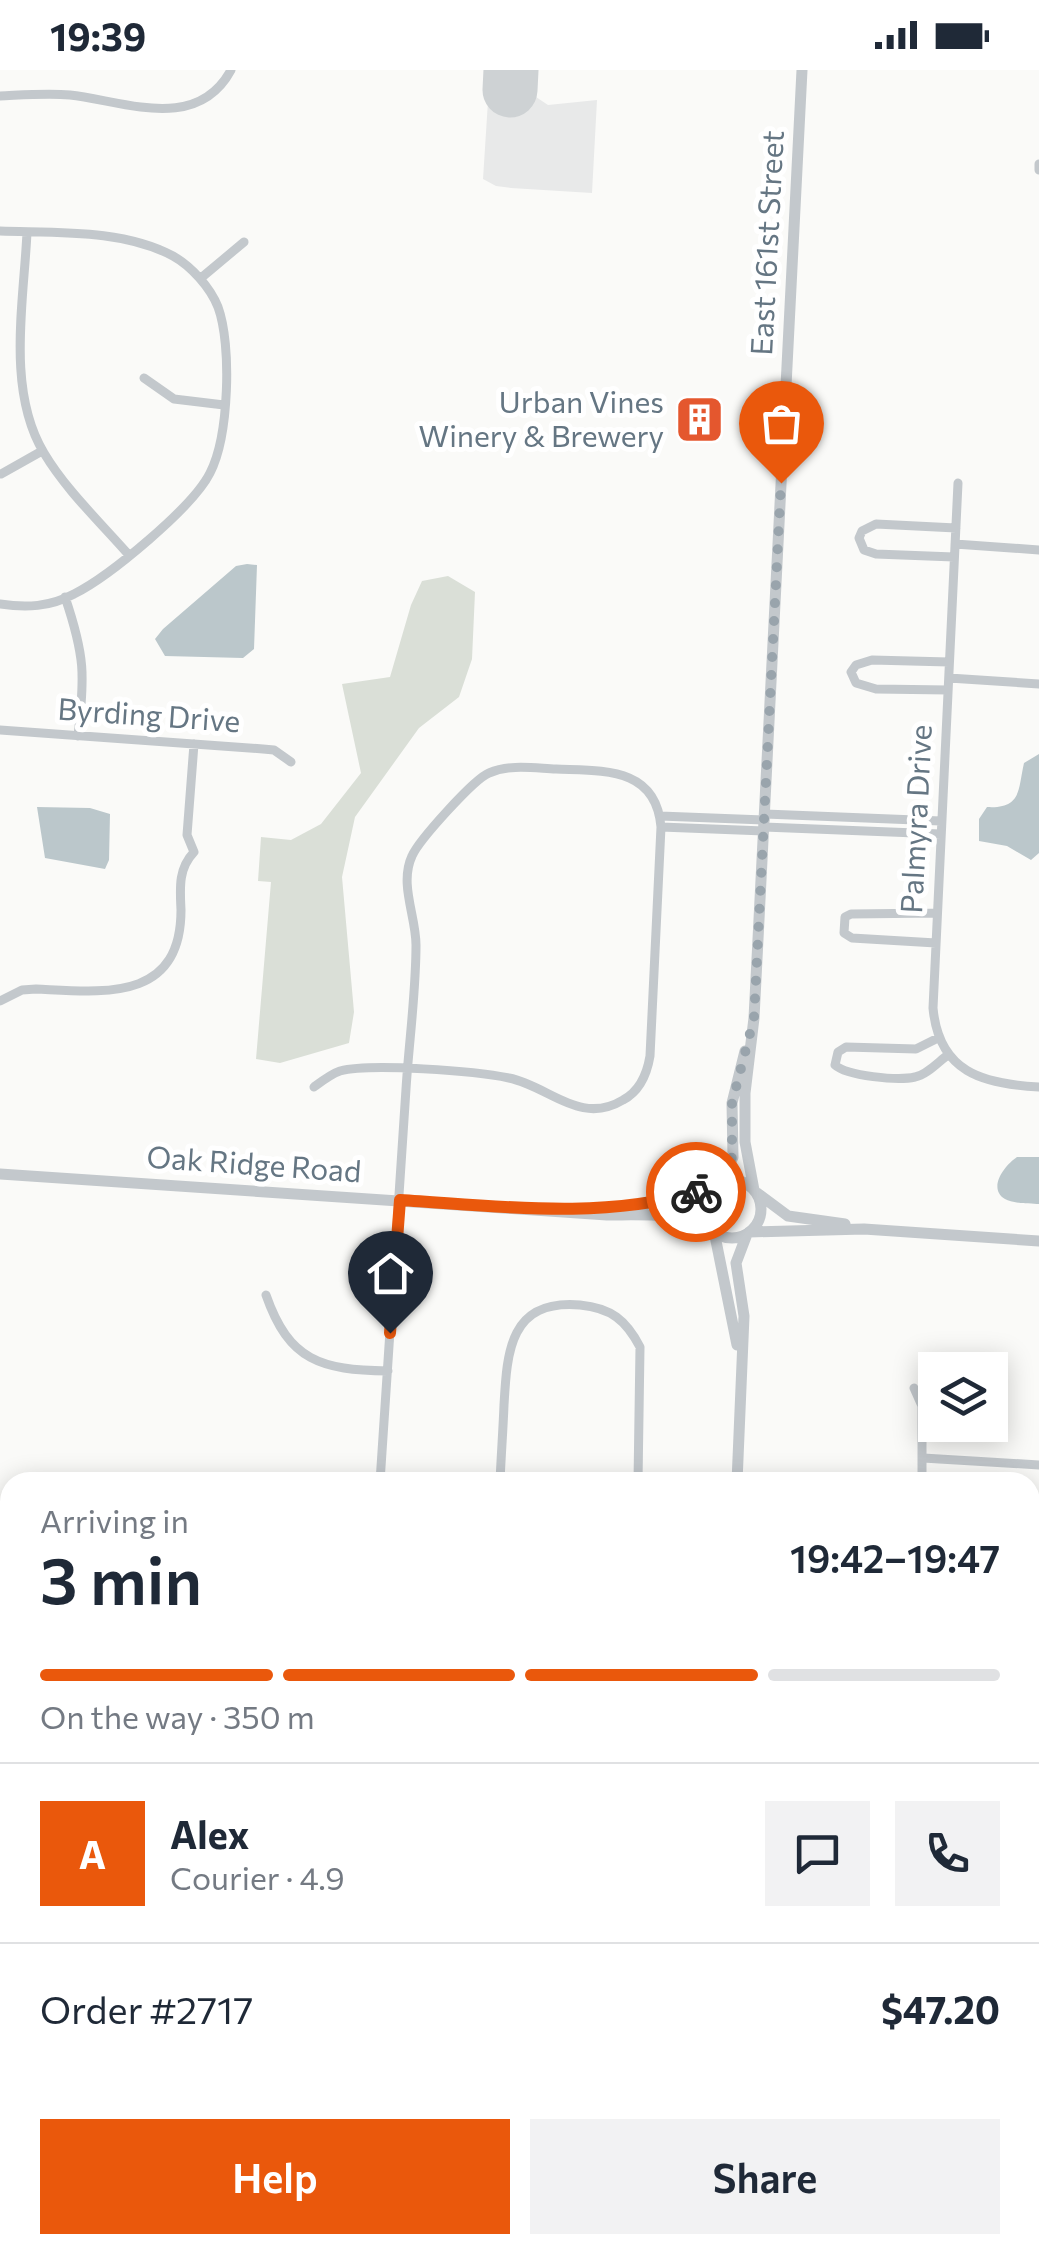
<!DOCTYPE html>
<html lang="en">
<head>
<meta charset="utf-8">
<style>
  body { margin:0; font-family:Commissioner,sans-serif; background:#f2f2f3; color:#1f2937; height:100vh; display:flex; flex-direction:column; font-size:38px; white-space:nowrap }
  * { box-sizing:border-box; margin:0 }
  p { font-size:32px; color:#747a83 }
  .icon { flex:none; width:55px; height:55px; fill:none; stroke:currentColor; stroke-width:2; stroke-linecap:round; stroke-linejoin:round }
  .map { position:relative; flex:1; overflow:hidden }
  .drawer { position:absolute; left:0px; top:1402px; width:1040px; height:782px; display:flex; flex-direction:column; background:#fff; border-radius:30px 30px 0 0; box-shadow:0 5px 25px #0003 }
  .drawer>* { flex:none }
  .controls { position:absolute; left:918px; top:1282px; display:grid; gap:20px }
  .controls a { display:grid; place-items:center; width:90px; height:90px; border-radius:0px; background:#fff; box-shadow:0 5px 25px #0003; font-size:50px }
  .pin { position:absolute; display:grid; place-items:center; width:85px; height:85px; color:#fff; margin:-102px -42px; border-radius:50% 50% 50% 0; rotate:-45deg; box-shadow:0 0 10px #0007 }
  .pin .icon { rotate:45deg }
  .courier { position:absolute; display:grid; place-items:center; width:100px; height:100px; margin:-50px; border:8px solid #ea580c; border-radius:50%; background:#fff; color:#222; box-shadow:0 2px 12px #0007 }
  .overview em { font-style:normal; font-weight:600 }
  .overview div { display:flex; flex-direction:column-reverse }
  .overview { display:flex; align-items:center; justify-content:space-between; height:170px; padding:0 40px }
  h1 { font-size:65px; font-weight:600; line-height:75px }
  .bar { display:grid; grid-template-columns:repeat(4,1fr); gap:15px 10px; align-content:center; height:120px; padding:0 40px }
  .bar i { height:12px; border-radius:8px; background:#e0e1e3 }
  .bar .current { background:#ea580c }
  .bar p { grid-column:span 4 }
  .line { display:flex; align-items:center; gap:25px; padding:0 40px; border-top:2px solid #e0e1e3 }
  .line div { flex:1 }
  .round { display:grid; place-items:center; flex:none; width:105px; height:105px; border-radius:0px; background:#f2f2f3 }
  .action { display:flex; gap:20px; margin-top:auto; padding:20px 40px }
  .action a { flex:1; height:115px; border-radius:0px; background:#ea580c; color:#fff; font-size:40px; font-weight:600; line-height:115px; text-align:center }
  .action a+a { background:#f2f2f3; color:#1f2937 }
  .status { display:flex; justify-content:space-between; align-items:center; height:70px; padding:0 50px; background:#fff; direction:ltr }
  .status svg { height:28px; fill:currentColor }
  .map>svg:first-child { display:block }
  .built { fill:#e8e9e9 }
  .green { fill:#dadfd7 }
  .water { fill:#bbc7cb }
  .lines { fill:none; stroke-linecap:round; stroke-linejoin:round }
  .runway { stroke:#ced2d4; stroke-width:55 }
  .minor { stroke:#c3c8cc; stroke-width:9 }
  .tertiary { stroke:#c3c8cc; stroke-width:11 }
  .done { stroke:#99a4ac; stroke-width:10; stroke-dasharray:0 18 }
  .route { stroke:#ea580c; stroke-width:12 }
  .labels { text-anchor:middle; stroke-width:10; stroke-linejoin:round; paint-order:stroke }
  .street-label { font-size:30px; fill:#657683; stroke:#fff }
  .poi-label { font-size:30px; fill:#657683; stroke:#fff; text-anchor:end }
</style>
</head>
<body>
<div class="status"><b>19:39</b><svg viewBox="0 0 49 12"><path d="M0 12V9h3v3zM5 12V6h3v6zM10 12V3h3v9zM15 12V0h3v12zM26 1h20v11H26zM47 4h2v5h-2z"/></svg></div>
<div class="map">
<svg width="1039" height="2184" viewBox="0 0 1039 2184">
  <rect width="100%" height="100%" fill="#fafaf8"/>
  <!-- built -->
  <path class="built" d="M 490,0 L 530,0 L 529,18 L 536,27 L 548,35 L 597,30 L 592,123 L 511,118 L 496,116 L 483,109 Z"/>
  <!-- green -->
  <path class="green" d="M 448,506 L 475,522 L 472,589 L 459,627 L 419,658 L 355,747 L 342,807 L 354,942 L 349,973 L 280,993 L 256,989 L 271,812 L 258,811 L 261,767 L 291,770 L 321,754 L 361,703 L 342,614 L 390,607 L 411,535 L 422,511 Z
    M 735,2175 L 1022,2175 L 1039,2176 L 1039,2184 L 735,2184 Z"/>
  <!-- water -->
  <path class="water" d="M 247,494 L 257,495 L 254,579 L 243,588 L 165,586 L 155,569 L 163,559 L 236,496 Z
    M 1039,684 L 1039,783 L 1031,790 L 1007,776 L 979,771 L 979,749 L 987,737 C 1022,739 1018,719 1024,693 Z
    M 37,737 L 90,738 L 110,744 L 109,790 L 105,799 L 45,788 Z
    M 1017,1087 L 1039,1087 L 1039,1134 C 1030,1133 1013,1134 1005,1129 C 987,1118 1005,1095 1017,1087 Z"/>
  <g class="lines">
    <!-- runway -->
    <path class="runway" d="M 510,20 L 511,0"/>
    <!-- minor -->
    <path class="minor" d="M 0,26 C 23,25 47,23 70,25 C 124,31 197,63 231,0
      M 1039,94 L 1039,100
      M 0,161 C 56,163 123,159 173,186 C 191,196 210,217 218,237 C 232,275 229,366 210,403 C 193,437 110,506 74,524 C 50,537 26,538 0,534
      M 27,162 C 24,231 6,320 44,383 C 66,420 100,452 128,484
      M 201,208 L 244,172
      M 144,308 L 174,329 L 224,335
      M 1,404 L 42,381
      M 958,413 L 933,938 C 939,1002 982,1014 1039,1017
      M 955,474 L 1039,480
      M 954,487 L 876,484 L 864,480 L 859,468 L 862,461 L 876,454 L 956,458
      M 65,527 C 85,586 85,605 78,666
      M 949,608 L 1039,614
      M 948,620 L 876,619 L 856,613 L 851,602 L 856,595 L 872,590 L 949,592
      M 0,660 L 263,679 L 274,680 L 291,692
      M 765,744 L 941,751
      M 660,746 L 765,750
      M 661,757 L 764,761
      M 764,757 L 941,764
      M 936,873 L 852,868 L 844,863 L 845,847 L 851,844 L 937,843
      M 0,931 L 22,920 L 36,919 C 102,922 181,933 181,840 C 180,818 178,799 194,782 L 187,765 L 194,674
      M 938,968 L 916,979 L 846,977 L 838,982 L 835,995 C 847,1006 898,1011 915,1007 C 927,1005 939,991 949,984
      M 314,1017 C 322,1011 331,1004 340,1001 C 371,993 475,1001 509,1008 C 549,1016 580,1056 623,1030 C 640,1021 647,1004 650,986 L 661,757 C 656,696 602,701 556,699 C 533,698 510,694 489,703 C 474,709 419,770 412,786 C 399,814 416,846 416,875 C 416,923 409,971 406,1019 C 398,1150 389,1281 380,1412
      M 266,1225 C 289,1291 321,1300 388,1301
      M 914,1318 L 922,1336 L 922,1412
      M 923,1388 L 1039,1395
      M 500,1412 C 501,1387 503,1361 504,1335 C 507,1281 510,1229 580,1235 C 611,1238 626,1250 640,1277 L 638,1412
      M 0,1555 L 10,1576
      M 1030,1599 L 1039,1600
      M 0,1600 L 10,1597
      M 0,1729 L 10,1736
      M 0,1885 L 10,1886
      M 0,2008 L 10,2008
      M 568,2175 L 671,2182 L 678,2175
      M 0,2178 L 90,2184
      M 515,2184 L 522,2175"/>
    <!-- tertiary -->
    <path class="tertiary" d="M 0,1104 L 607,1145 C 644,1145 677,1142 711,1159
      M703 1139a29 29 0 1 1 58 0a29 29 0 1 1-58 0Z
      M 721,1112 L 733,1087 L 732,1033 L 745,981
      M 754,1120 L 745,1072 L 745,1023 L 754,948 L 802,0
      M 757,1123 L 788,1146 L 845,1154
      M 609,1138 L 647,1134 L 713,1117
      M 714,1161 L 737,1275
      M 749,1162 L 864,1159 L 1039,1171
      M 737,1412 L 744,1246 L 736,1193 L 747,1164
      M 717,2184 L 717,2175"/>
  </g>
  <g class="lines">
    <!-- done -->
    <path class="done" d="M 696,1122 L 722,1112 L 732,1087 L 732,1033 L 754,948 L 781,413"/>
    <!-- route -->
    <path class="route" d="M 390,1263 L 400,1130 C 499,1136 599,1150 696,1122"/>
  </g>
  <!-- icons -->
  <defs>
    <symbol id="building-square" viewBox="-11 -11 22 22"><rect x="-9" y="-9" width="18" height="18" rx="4" fill="#e4572e" stroke="#fff"/><path d="M-4-6H4V6H1V3H-1V6H-4ZM-2.5-4.3h1.7v1.8h-1.7ZM.8-4.3h1.7v1.8H.8ZM-2.5-1h1.7V.8h-1.7ZM.8-1h1.7V.8H.8Z" fill="#fff"/></symbol>
  </defs>
  <g fill-rule="evenodd">
    <use href="#building-square" x="672" y="322" width="55" height="55"/>
  </g>
  <g class="labels">
    <!-- street labels -->
    <g class="street-label">
      <text transform="translate(768 173) rotate(-87)" y="10">East 161st Street</text>
      <text transform="translate(149 646) rotate(4)" y="10">Byrding Drive</text>
      <text transform="translate(917 749) rotate(-87)" y="10">Palmyra Drive</text>
      <text transform="translate(254 1095) rotate(4)" y="10">Oak Ridge Road</text>
    </g>
    <!-- poi labels -->
    <g class="poi-label">
      <text x="664" y="343">Urban Vines<tspan x="664" dy="34">Winery &amp; Brewery</tspan></text>
    </g>
  </g>
</svg>
<div class="controls">
<a><svg class="icon" aria-label="layers" viewBox="0 0 24 24"><path d="M12 4l9 5-9 5-9-5zM3 14l9 5 9-5"/></svg></a>
</div>
<div class="pin" style="left:781px;top:413px;background:#ea580c"><svg class="icon" aria-label="bag" viewBox="0 0 24 24"><path d="M5 8h14l-1 12H6zM9 8a3 3 0 0 1 6 0"/></svg></div>
<div class="pin" style="left:390px;top:1263px;background:#1f2937"><svg class="icon" aria-label="home" viewBox="0 0 24 24"><path d="M3 11l9-7 9 7M6 9v11h12V9"/></svg></div>
<div class="courier" style="left:696px;top:1122px"><svg class="icon" aria-label="bike" viewBox="0 0 24 24"><circle cx="6" cy="16" r="4"/><circle cx="18" cy="16" r="4"/><path d="M6 16l4-8h5l3 8M10 8l3 8H6M13 5h3"/></svg></div>
<section class="drawer">
<div class="overview"><div><h1>3 min</h1><p>Arriving in</p></div><em>19:42–19:47</em></div>
<div class="bar"><i class="current"></i><i class="current"></i><i class="current"></i><i></i><p>On the way · 350 m</p></div>
<div class="line" style="height:180px"><b class="round" style="background:#ea580c;color:#fff">A</b><div><b>Alex</b><p>Courier · 4.9</p></div><a class="round"><svg class="icon" aria-label="chat" viewBox="0 0 24 24"><path d="M4 5h16v11H9l-5 4z"/></svg></a><a class="round"><svg class="icon" aria-label="phone" viewBox="0 0 24 24"><path d="M5 4h4l2 5-3 2q2 4 5 5l2-3 5 2v4C11 20 4 13 5 4z"/></svg></a></div>
<div class="line" style="height:130px"><div>Order #2717</div><b>$47.20</b></div>
<div class="action"><a>Help</a><a>Share</a></div>
</section>
</div>
</body>
</html>
